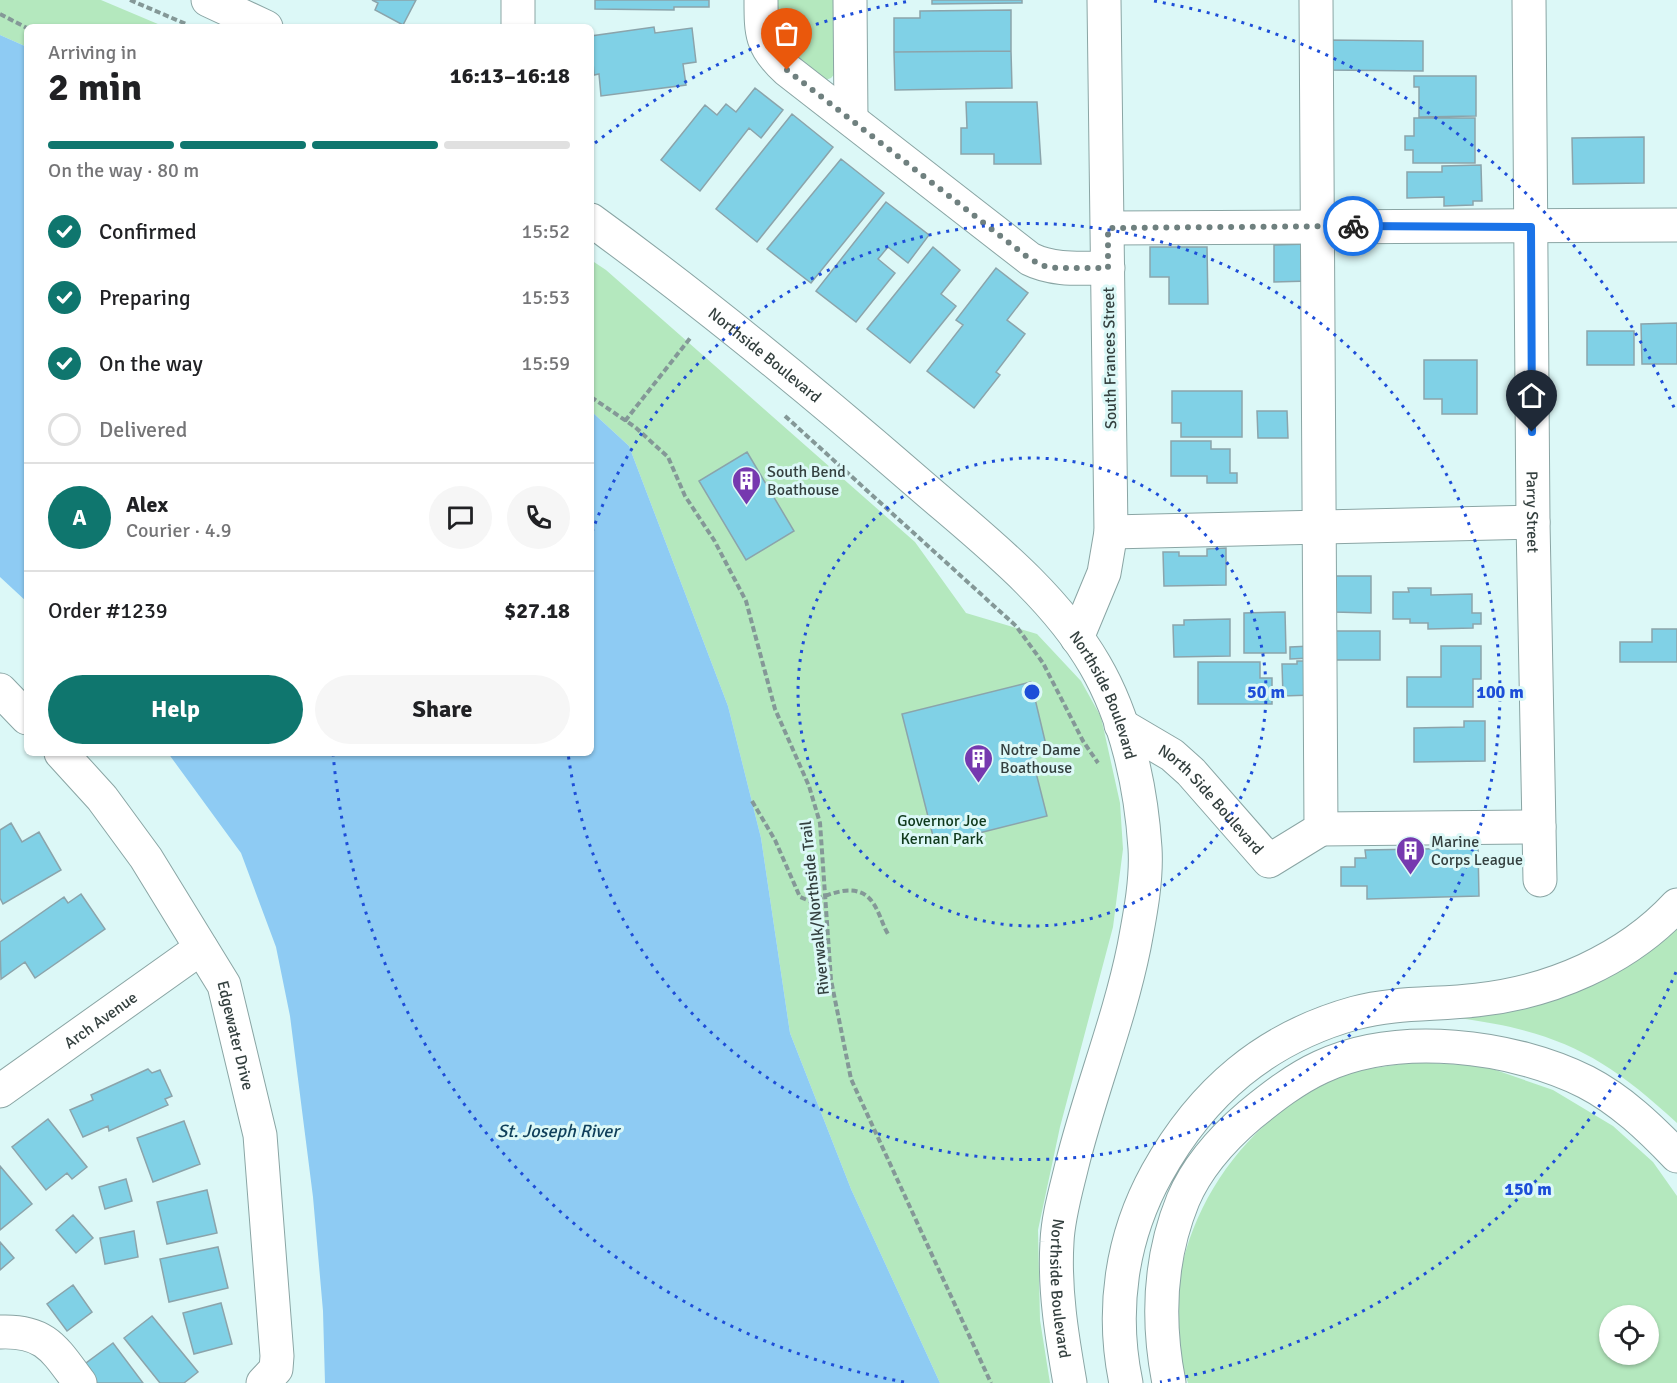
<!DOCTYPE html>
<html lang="en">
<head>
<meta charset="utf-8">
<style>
  body { margin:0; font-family:Signika,sans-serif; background:#f6f6f6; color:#202124; height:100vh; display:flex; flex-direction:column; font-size:22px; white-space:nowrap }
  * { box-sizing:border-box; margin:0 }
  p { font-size:20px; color:#757577 }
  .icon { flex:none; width:33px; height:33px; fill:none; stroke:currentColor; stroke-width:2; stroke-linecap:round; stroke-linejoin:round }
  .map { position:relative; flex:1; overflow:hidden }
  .details { position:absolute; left:24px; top:24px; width:570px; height:732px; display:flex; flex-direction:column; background:#fff; border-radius:9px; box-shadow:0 2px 4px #0004 }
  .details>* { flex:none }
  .controls { position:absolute; left:1599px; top:1305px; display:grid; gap:12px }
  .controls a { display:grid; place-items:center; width:60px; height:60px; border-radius:50%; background:#fff; box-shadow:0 2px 4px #0004; font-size:30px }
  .pin { position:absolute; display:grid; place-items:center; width:51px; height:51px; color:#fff; margin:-62px -26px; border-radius:50% 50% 50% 0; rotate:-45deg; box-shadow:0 0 6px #0007 }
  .pin .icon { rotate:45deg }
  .courier { position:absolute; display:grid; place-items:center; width:60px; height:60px; margin:-30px; border:4px solid #1a73e8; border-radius:50%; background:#fff; color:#222; box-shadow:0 2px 8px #0007 }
  .headline em { font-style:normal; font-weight:700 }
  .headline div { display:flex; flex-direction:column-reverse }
  .headline { display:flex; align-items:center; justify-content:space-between; height:102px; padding:0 24px }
  h1 { font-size:39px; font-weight:700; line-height:45px }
  .bar { display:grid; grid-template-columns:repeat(4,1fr); gap:9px 6px; align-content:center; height:72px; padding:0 24px }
  .bar i { height:8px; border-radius:4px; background:#e0e0e0 }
  .bar .active { background:#0f766e }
  .bar p { grid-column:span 4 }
  .line { display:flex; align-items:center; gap:15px; padding:0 24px; border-top:2px solid #e0e0e0 }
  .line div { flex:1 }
  .round { display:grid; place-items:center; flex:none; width:63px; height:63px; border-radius:32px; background:#f6f6f6 }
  ol { padding:0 24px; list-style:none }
  li { display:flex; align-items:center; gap:18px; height:66px }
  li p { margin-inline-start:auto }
  li .icon { padding:6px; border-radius:50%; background:#0f766e; color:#fff; stroke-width:4 }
  li:last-child { color:#757577 }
  li i { width:33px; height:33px; border:3px solid #e0e0e0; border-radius:50% }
  .button { display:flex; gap:12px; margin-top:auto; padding:12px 24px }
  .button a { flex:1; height:69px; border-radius:36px; background:#0f766e; color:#fff; font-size:24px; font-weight:700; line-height:69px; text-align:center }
  .button a+a { background:#f6f6f6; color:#202124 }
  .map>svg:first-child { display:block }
  .green { fill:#b4e8be; fill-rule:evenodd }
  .water { fill:#8ecbf3 }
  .building { fill:#80d1e6; stroke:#8ba4ab; stroke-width:1.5 }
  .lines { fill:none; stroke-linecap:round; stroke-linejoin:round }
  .minor-casing { stroke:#8aa5a4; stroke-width:35 }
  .major-casing { stroke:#8aa5a4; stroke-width:35 }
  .path { stroke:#849897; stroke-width:4; stroke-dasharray:6 3; stroke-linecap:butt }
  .minor { stroke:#fff; stroke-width:33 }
  .major { stroke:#fff; stroke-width:33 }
  .done { stroke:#6f807f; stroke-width:6; stroke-dasharray:0 10.8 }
  .route { stroke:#1a73e8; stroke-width:8 }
  .ring { fill:none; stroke:#1d4ed8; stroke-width:3; stroke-dasharray:3 6 }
  .labels { text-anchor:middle; stroke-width:6; stroke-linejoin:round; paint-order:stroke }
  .street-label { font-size:16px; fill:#34403f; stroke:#dcf8f7 }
  .poi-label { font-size:16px; fill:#34403f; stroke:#dcf8f7; text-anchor:start }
  .park-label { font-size:16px; fill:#0f391c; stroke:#dcf8f7 }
  .water-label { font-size:18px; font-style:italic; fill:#0f3f5a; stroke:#dcf8f7 }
  .centre { fill:#1d4ed8; stroke:#dcf8f7; stroke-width:3 }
  .ring-label { font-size:18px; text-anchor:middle; font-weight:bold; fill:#1d4ed8; stroke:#dcf8f7; stroke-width:6; stroke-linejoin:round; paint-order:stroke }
</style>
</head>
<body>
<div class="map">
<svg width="1677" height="1383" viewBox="0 0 1677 1383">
  <rect width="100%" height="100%" fill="#dcf8f7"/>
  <!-- green -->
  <path class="green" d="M 0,0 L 101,0 L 165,27 L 27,27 L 27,47 L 0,35 Z
    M 770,0 L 842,0 L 839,69 L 831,78 L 823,81 L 784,54 Z
    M 591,260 L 606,270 L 915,542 L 966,613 L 1037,634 L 1081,681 L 1101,717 L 1120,803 L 1123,849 L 1113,927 L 1060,1127 L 1038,1230 L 1040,1320 L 1050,1383 L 940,1383 L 851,1189 L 790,1033 L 761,838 L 728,706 L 629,446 L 591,411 Z
    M 1677,920 L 1677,1123 C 1604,1055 1557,1031 1458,1018 L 1459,1013 Z
    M 1413,1062 L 1484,1066 L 1553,1090 L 1613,1126 L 1653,1162 L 1677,1196 L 1677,1383 L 1188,1383 C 1144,1259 1232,1112 1354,1072 C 1372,1067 1394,1066 1413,1062 ZM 1610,1316 L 1648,1316 L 1648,1354 L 1610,1354 Z"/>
  <!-- water -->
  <path class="water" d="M 0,35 L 27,47 L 27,602 L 0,577 Z
    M 591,411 L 629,446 L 728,706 L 761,838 L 790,1033 L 851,1189 L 940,1383 L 325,1383 L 323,1311 L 313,1197 L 290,1016 L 276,947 L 241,853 L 168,753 L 591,753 Z"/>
  <!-- building -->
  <path class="building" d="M 372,0 L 416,0 L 403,25 L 375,10 L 378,3 Z
    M 595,0 L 709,0 L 709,7 L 674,7 L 674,10 L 595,9 Z
    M 932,0 L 1022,0 L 1022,3 L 932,4 Z
    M 1011,10 L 1011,51 L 894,52 L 894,18 L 920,18 L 920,11 Z
    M 654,27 L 655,33 L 692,28 L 696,62 L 683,64 L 686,85 L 601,96 L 599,74 L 594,75 L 591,36 Z
    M 1327,40 L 1423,41 L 1423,71 L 1327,70 Z
    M 1011,51 L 1012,88 L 895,90 L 894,52 Z
    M 1414,76 L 1476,76 L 1476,116 L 1419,117 L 1419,87 L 1414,87 Z
    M 755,88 L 783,110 L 761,138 L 749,128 L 700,191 L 661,160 L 705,105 L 717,115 L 726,104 L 736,112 Z
    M 966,102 L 1037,102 L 1041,164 L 994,164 L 994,154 L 961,154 L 961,128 L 967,128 Z
    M 792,114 L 833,147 L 757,242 L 716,209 Z
    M 1414,118 L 1475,118 L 1475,163 L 1413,163 L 1413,150 L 1405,150 L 1405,136 L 1414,136 Z
    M 1644,137 L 1644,183 L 1573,184 L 1572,138 Z
    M 841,159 L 884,193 L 811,283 L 767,249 Z
    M 1481,165 L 1482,201 L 1473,201 L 1473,205 L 1444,206 L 1444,197 L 1407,198 L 1407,172 L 1442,172 L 1442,166 Z
    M 886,202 L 929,235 L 908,263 L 888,247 L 878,259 L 895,273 L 856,322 L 816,291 Z
    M 1308,244 L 1309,281 L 1274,282 L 1274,245 Z
    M 933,247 L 960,270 L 941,294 L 956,306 L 910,363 L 867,329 Z
    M 1150,247 L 1207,247 L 1208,304 L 1169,304 L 1169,277 L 1150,277 Z
    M 996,268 L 1028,293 L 1007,320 L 1025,334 L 996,372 L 1000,375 L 974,408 L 927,371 L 963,325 L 956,320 Z
    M 1677,323 L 1677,364 L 1642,364 L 1641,324 Z
    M 1587,331 L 1634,331 L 1634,365 L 1587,365 Z
    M 1424,360 L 1477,360 L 1477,414 L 1442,414 L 1442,399 L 1424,399 Z
    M 1172,391 L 1242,391 L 1242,437 L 1181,437 L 1181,423 L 1172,423 Z
    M 1257,411 L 1287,411 L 1288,438 L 1258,438 Z
    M 1171,441 L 1211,441 L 1211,449 L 1230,449 L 1230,473 L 1237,473 L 1237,483 L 1207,483 L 1207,476 L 1171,476 Z
    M 747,452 L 794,531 L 746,560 L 699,481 Z
    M 1226,548 L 1226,585 L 1164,586 L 1163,552 L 1179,552 L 1179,556 L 1207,556 L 1207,549 Z
    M 1335,576 L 1371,576 L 1371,613 L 1334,612 Z
    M 1408,588 L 1431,588 L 1431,595 L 1472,594 L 1472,613 L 1481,613 L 1481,624 L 1473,624 L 1473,628 L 1428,629 L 1428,623 L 1410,623 L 1410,619 L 1393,619 L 1393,592 L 1409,592 Z
    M 1285,612 L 1286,653 L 1244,653 L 1244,613 Z
    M 1230,619 L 1230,656 L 1174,657 L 1173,625 L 1184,625 L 1184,620 Z
    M 1652,629 L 1677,629 L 1677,662 L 1620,662 L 1620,642 L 1652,642 Z
    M 1329,631 L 1380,631 L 1380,660 L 1329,660 Z
    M 1311,646 L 1311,658 L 1290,659 L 1290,647 Z
    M 1441,646 L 1481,646 L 1481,679 L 1473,679 L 1473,707 L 1407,707 L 1407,677 L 1441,677 Z
    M 1297,661 L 1311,661 L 1312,695 L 1283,696 L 1282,664 L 1297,664 Z
    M 1198,662 L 1260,662 L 1260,678 L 1272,678 L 1272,704 L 1198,704 Z
    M 1031,682 L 1046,745 L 1030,749 L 1047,816 L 935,844 L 902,714 Z
    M 1464,721 L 1485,721 L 1485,761 L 1414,762 L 1414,728 L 1464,727 Z
    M 11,823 L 22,842 L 39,832 L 61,870 L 3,904 L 0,898 L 0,830 Z
    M 1478,848 L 1479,896 L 1367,899 L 1367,886 L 1341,886 L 1341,867 L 1355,867 L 1355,858 L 1366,858 L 1365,850 Z
    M 81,894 L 105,929 L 35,978 L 25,962 L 1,979 L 0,942 L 64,897 L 68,903 Z
    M 148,1069 L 152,1073 L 160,1070 L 172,1096 L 165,1099 L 168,1105 L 109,1131 L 108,1126 L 83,1137 L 70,1110 L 93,1100 L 91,1095 Z
    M 48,1119 L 87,1167 L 72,1179 L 67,1173 L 46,1190 L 12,1147 Z
    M 184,1121 L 200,1164 L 153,1182 L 137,1138 Z
    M 0,1166 L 32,1204 L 0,1230 Z
    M 126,1179 L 132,1201 L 105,1209 L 99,1187 Z
    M 207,1190 L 217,1233 L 167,1244 L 157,1202 Z
    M 73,1215 L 93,1238 L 76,1253 L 56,1230 Z
    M 134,1231 L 138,1257 L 105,1264 L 100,1238 Z
    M 0,1242 L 14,1258 L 0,1270 Z
    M 218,1247 L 228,1288 L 169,1302 L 160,1259 Z
    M 73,1285 L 92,1312 L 67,1331 L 47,1304 Z
    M 221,1303 L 232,1344 L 194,1354 L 183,1313 Z
    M 152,1316 L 198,1372 L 184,1383 L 160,1383 L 124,1338 Z
    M 113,1343 L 143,1383 L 95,1383 L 82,1366 Z"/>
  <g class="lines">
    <defs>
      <g id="minor">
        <path d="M 208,0 L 266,27"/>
        <path d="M 518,0 L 518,27"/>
        <path d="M 761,0 C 761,34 761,46 787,70 L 1030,259 C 1054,271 1081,268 1108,268"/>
        <path d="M 850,0 L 851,119"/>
        <path id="s1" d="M 1529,0 L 1533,522 L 1540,880"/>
        <path id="s2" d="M 591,220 C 704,302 812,391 917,482 C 980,537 1052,591 1095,665 C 1126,718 1141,786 1145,848 C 1147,880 1140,915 1134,947 C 1119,1021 1090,1092 1072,1165 C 1066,1190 1058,1217 1057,1242 C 1054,1289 1062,1337 1070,1383"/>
        <path d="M 1108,228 L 1677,225"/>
        <path d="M 1111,532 L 1533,522"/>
        <path d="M 1077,638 L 1104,573 L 1111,532 L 1104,0"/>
        <path d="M 0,690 L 27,718"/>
        <path id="s3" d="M 1121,725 L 1172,755 L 1191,772 L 1269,861 L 1321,829 L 1316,0"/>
        <path id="s4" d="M 61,753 L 102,798 L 146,858 L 224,985 L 260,1135 L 277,1356 L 276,1369 L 263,1383"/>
        <path d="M 1321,829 L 1539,827"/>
        <path id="s5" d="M 0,1091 L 201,948"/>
        <path d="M 0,1332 C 46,1330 55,1350 80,1383"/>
      </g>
      <path id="major" d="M 1126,1383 C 1111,1311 1121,1238 1157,1173 C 1202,1092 1265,1038 1355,1013 C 1395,1002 1437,1005 1477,1000 C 1551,992 1626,960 1677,905
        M 1169,1383 C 1157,1322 1159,1259 1183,1200 C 1197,1167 1223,1138 1250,1115 C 1272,1097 1295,1079 1321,1067 C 1398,1031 1512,1045 1586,1082 C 1621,1100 1650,1128 1677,1156"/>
    </defs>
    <!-- minor casing -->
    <use href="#minor" class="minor-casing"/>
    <!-- major casing -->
    <use href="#major" class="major-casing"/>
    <!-- path -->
    <path class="path" d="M 130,0 L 186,24
      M 0,14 L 27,28
      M 591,397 L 635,427 L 668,457 L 685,496 L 714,540 L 746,601 L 775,709 L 809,786 L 820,823 L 831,980 L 851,1079 L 991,1383
      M 785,416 L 1016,626 L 1043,663 L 1083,741 L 1098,763
      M 625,421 L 691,337
      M 752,801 L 775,840 L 800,897 L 812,902 C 830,893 859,881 873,903 C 880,913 882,924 888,934"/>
    <!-- minor -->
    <use href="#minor" class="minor"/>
    <!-- major -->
    <use href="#major" class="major"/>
  </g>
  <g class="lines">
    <!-- done -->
    <path class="done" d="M 787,70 L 1030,259 L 1044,266 L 1057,268 L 1108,268 L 1108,228 L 1353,226"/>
    <!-- route -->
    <path class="route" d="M 1353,226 L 1531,227 L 1532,432"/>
  </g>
  <!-- distance rings -->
  <g class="ring">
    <circle cx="1032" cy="692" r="234"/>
    <path d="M592 532A468 468 0 1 1 568 753"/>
    <path d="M1676 972A702 702 0 0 1 1160 1382M904 1382A702 702 0 0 1 333 753M595 143A702 702 0 0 1 910 1M1154 1A702 702 0 0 1 1676 412"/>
  </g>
  <!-- icons -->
  <defs>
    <symbol id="building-pin" viewBox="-11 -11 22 30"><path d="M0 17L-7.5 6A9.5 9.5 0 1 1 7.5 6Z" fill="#7639af" stroke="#dcf8f7"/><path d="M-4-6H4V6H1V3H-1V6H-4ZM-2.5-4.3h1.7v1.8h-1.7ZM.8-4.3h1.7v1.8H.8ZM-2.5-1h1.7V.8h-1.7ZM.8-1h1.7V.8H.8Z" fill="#fff"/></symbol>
  </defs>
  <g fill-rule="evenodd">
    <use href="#building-pin" x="730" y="464" width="33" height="45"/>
    <use href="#building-pin" x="962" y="742" width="33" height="45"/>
    <use href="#building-pin" x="1394" y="834" width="33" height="45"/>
  </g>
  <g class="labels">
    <!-- street labels -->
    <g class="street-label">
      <text dy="6" stroke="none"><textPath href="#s2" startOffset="220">Northside Boulevard</textPath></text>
      <text transform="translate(1109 358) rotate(-91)" y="6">South Frances Street</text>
      <text dy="6" stroke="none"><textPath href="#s1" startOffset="512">Parry Street</textPath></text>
      <text dy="6" stroke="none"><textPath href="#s2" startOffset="706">Northside Boulevard</textPath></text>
      <text dy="6" stroke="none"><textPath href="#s3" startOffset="118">North Side Boulevard</textPath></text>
      <text transform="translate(814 908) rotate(-96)" y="6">Riverwalk/Northside Trail</text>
      <text dy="6" stroke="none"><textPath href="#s5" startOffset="123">Arch Avenue</textPath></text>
      <text dy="6" stroke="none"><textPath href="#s4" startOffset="336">Edgewater Drive</textPath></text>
      <text dy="6" stroke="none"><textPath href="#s2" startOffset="1318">Northside Boulevard</textPath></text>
    </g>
    <!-- poi labels -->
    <g class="poi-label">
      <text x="767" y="477">South Bend<tspan x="767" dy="18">Boathouse</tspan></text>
      <text x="1000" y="755">Notre Dame<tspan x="1000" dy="18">Boathouse</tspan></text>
      <text x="1431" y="847">Marine<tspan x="1431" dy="18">Corps League</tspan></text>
    </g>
    <!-- park labels -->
    <g class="park-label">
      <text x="942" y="826">Governor Joe<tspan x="942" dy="18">Kernan Park</tspan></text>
    </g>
    <!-- water labels -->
    <g class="water-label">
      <text x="558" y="1137">St. Joseph River</text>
    </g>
  </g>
  <circle cx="1032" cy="692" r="9" class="centre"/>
  <g class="ring-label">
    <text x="1266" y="698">50 m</text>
    <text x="1500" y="698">100 m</text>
    <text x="1528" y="1195">150 m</text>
  </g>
</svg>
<div class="controls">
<a><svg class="icon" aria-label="locate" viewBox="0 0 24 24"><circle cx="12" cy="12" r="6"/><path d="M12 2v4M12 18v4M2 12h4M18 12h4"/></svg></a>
</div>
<div class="pin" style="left:787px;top:70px;background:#ea580c"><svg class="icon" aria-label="bag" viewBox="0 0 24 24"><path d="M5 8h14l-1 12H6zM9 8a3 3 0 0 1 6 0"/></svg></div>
<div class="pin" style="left:1532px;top:432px;background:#1f2937"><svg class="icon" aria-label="home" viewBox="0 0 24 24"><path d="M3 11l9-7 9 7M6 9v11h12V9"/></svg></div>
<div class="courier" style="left:1353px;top:226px"><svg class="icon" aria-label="bike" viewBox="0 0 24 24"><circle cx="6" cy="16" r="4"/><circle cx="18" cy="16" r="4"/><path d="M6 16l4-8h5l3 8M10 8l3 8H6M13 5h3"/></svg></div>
<section class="details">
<div class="headline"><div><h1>2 min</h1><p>Arriving in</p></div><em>16:13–16:18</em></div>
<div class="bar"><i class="active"></i><i class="active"></i><i class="active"></i><i></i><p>On the way · 80 m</p></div>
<ol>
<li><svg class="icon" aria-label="check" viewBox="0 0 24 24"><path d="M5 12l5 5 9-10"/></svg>Confirmed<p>15:52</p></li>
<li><svg class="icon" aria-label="check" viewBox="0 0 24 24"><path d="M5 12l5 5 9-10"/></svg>Preparing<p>15:53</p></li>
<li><svg class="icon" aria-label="check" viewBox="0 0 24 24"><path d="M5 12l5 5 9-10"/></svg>On the way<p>15:59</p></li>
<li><i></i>Delivered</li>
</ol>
<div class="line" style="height:108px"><b class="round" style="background:#0f766e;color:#fff">A</b><div><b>Alex</b><p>Courier · 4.9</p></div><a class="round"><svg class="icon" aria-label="chat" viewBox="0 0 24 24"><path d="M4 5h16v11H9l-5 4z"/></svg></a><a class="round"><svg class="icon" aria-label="phone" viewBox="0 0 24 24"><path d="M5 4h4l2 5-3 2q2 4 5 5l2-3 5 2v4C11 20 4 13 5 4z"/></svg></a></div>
<div class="line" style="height:78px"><div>Order #1239</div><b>$27.18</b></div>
<div class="button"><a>Help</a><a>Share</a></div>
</section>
</div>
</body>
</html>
